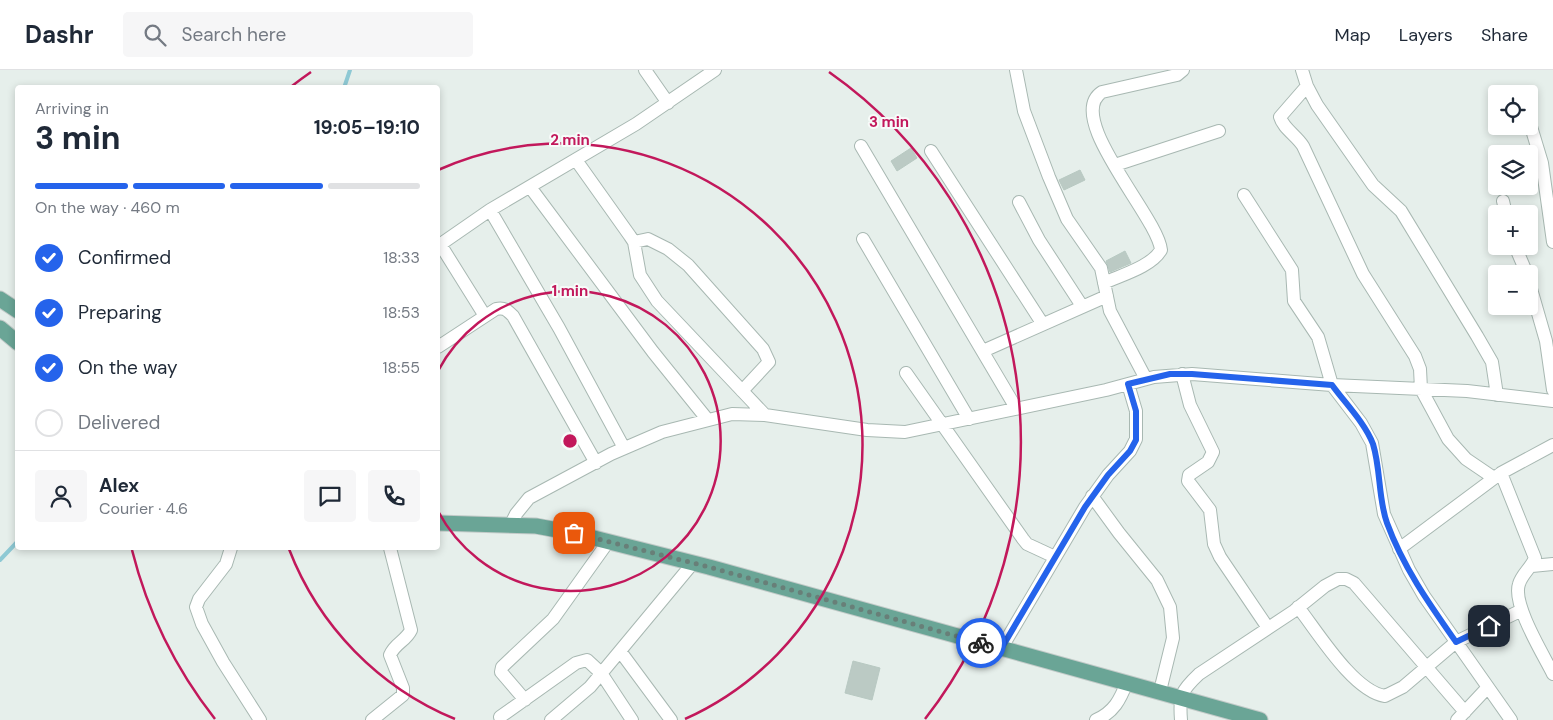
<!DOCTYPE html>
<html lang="en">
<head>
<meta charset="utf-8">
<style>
  body { margin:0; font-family:"DM Sans",sans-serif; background:#f6f6f7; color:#1f2937; height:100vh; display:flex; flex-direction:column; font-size:19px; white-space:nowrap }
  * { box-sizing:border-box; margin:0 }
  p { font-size:16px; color:#747a83 }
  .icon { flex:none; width:28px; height:28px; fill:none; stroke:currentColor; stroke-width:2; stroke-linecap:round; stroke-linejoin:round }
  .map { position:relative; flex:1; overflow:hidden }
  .drawer { position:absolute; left:15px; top:15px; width:425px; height:465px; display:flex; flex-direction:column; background:#fff; border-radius:5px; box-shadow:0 2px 8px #0003 }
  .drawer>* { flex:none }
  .buttons { position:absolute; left:1488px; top:15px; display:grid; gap:10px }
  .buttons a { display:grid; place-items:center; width:50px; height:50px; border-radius:5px; background:#fff; box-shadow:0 2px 8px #0003; font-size:25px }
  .pin { position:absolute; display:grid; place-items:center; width:42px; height:42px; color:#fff; margin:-21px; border-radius:10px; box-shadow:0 2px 8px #0006 }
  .courier { position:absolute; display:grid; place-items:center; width:50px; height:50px; margin:-25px; border:4px solid #2563eb; border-radius:50%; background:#fff; color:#222; box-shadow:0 1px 6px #0007 }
  .headline em { font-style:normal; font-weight:700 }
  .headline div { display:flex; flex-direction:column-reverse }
  .headline { display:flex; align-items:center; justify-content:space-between; height:85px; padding:0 20px }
  h1 { font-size:32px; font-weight:700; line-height:38px }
  .bar { display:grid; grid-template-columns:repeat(4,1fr); gap:8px 5px; align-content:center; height:60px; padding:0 20px }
  .bar i { height:6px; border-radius:4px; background:#e0e1e3 }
  .bar .current { background:#2563eb }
  .bar p { grid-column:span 4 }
  .line { display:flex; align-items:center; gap:12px; padding:0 20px; border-top:1px solid #e0e1e3 }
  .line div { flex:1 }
  .round { display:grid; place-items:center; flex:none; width:52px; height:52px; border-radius:5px; background:#f6f6f7 }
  ol { padding:0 20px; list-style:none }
  li { display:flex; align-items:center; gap:15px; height:55px }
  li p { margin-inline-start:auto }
  li .icon { padding:5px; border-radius:50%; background:#2563eb; color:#fff; stroke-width:4 }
  li:last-child { color:#747a83 }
  li i { width:28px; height:28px; border:2px solid #e0e1e3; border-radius:50% }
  header { display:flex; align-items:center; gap:30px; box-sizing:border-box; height:70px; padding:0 25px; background:#fff; border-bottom:1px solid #e0e1e3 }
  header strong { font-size:24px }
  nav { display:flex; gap:28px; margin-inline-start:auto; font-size:18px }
  .search { width:350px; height:45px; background:#f6f6f7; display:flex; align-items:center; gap:12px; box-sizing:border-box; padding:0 18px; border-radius:5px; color:#747a83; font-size:19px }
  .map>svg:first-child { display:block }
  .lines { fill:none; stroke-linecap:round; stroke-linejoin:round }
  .stream { stroke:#8ec9d4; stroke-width:4 }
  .building { fill:#bbcac4; stroke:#b8c9c2 }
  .street-casing { stroke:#a8b8b2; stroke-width:14 }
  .primary-casing { stroke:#c2cac8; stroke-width:17 }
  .street { stroke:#fff; stroke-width:12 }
  .primary { stroke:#6aa596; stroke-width:15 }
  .done { stroke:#687f78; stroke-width:5; stroke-dasharray:0 9 }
  .route { stroke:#2563eb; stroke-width:6 }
  .ring { fill:none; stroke:#c2185b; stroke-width:2.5 }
  .centre { fill:#c2185b; stroke:#f7fbf9; stroke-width:2.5 }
  .ring-label { font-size:15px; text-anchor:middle; font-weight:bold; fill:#c2185b; stroke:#f7fbf9; stroke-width:4; stroke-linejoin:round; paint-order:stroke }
</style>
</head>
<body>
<header>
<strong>Dashr</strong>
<div class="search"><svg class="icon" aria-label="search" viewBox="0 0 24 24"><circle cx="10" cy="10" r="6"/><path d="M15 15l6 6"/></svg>Search here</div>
<nav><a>Map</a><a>Layers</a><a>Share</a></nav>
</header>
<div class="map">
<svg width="1553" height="650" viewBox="0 0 1553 650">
  <rect width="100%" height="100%" fill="#e6efeb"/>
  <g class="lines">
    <!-- stream -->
    <path class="stream" d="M 344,18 L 350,0
      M 0,490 L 18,471"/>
  </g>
  <!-- building -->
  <path class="building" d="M 911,78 L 917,88 L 897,101 L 891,91 Z
    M 1080,100 L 1085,110 L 1064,120 L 1059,110 Z
    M 1125,181 L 1131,193 L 1110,202 L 1106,191 Z
    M 853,591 L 880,598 L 872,630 L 845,623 Z"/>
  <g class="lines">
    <defs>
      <path id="street" d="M 645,0 L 668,33
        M 1016,0 L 1024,41 L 1049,107 L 1067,149 L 1101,198 L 1110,241 L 1146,309
        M 1302,0 L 1307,16 L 1317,35 L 1373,115 L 1401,141 L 1477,266 L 1492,292 L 1497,325
        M 1307,16 L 1280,47 C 1283,58 1297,66 1303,76 L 1363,204 L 1415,286 L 1420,299 L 1421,319 L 1448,369 L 1466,389 L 1494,408
        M 1529,50 L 1542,93 L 1553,172
        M 861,76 L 1016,338
        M 931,81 L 1042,253
        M 576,90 L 630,166 L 634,172 L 640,205 L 657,231 L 765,345
        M 1115,95 L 1219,61
        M 530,117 L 653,282 L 707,349
        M 1244,125 L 1292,200 L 1294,231 L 1318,267 L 1332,315 L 1361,353 L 1372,373 L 1384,444 L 1409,500 L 1424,526 L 1511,650
        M 1503,131 L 1506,144
        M 1019,132 L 1039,170 L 1082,236
        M 490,140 L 559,258 L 624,378
        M 863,169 L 969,349
        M 634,172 L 648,169 L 668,179 L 688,195 L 763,279 L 769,292 L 742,321
        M 440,174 L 485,246
        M 438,176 L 490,140 L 636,54 L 715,0
        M 1515,176 L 1527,204
        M 1529,212 L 1546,271 L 1553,320
        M 1104,213 C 1121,205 1151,197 1161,180 C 1158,147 1063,47 1102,22 L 1177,5 L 1183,0
        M 438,277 L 496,239 C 504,237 507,240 513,246 L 596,393
        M 983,281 L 1107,226
        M 906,303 L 1023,469 L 1027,474 L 1055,487
        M 1182,304 L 1190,335 L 1213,382 L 1208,392 L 1189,405 L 1188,411 L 1210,440 L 1214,474 L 1220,487 L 1268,558
        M 1501,403 L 1535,488 C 1531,498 1522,504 1519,514 C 1512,534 1543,584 1553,604
        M 1092,426 L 1119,463 L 1157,510 L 1170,537 L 1173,568 L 1160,621
        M 511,454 L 516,444 L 529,428 L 611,384 L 662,362 L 732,344 L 765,345 L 867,360 L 905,362 L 1106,320 L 1154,307 L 1192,304 L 1332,315 L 1467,321 L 1553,331
        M 231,478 L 226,494 L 199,529 L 196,537 L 202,554 L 223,592 L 260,650
        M 1399,479 L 1501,403 L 1553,375
        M 1532,496 L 1553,494
        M 1298,537 C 1317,561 1353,621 1385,626 L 1403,617 L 1456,572 L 1522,540
        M 1001,579 L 1085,437 L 1108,405 L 1130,381 L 1136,369 L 1136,341 L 1128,314
        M 620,581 L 671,650
        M 525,630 L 501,602 L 502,597 L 553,549 L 608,472
        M 500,647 L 576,593 L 587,590 L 601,603 L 632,650
        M 372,650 L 403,625 L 403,618 L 390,585 C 395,573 406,571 411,560 L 390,478
        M 551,650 L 590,617 L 693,493
        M 1096,650 C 1114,642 1120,630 1127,612
        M 1181,650 C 1179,625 1181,621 1199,604 L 1294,541 L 1325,516 L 1338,509 L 1346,509 L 1354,513 L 1465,642
        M 1457,650 L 1488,617"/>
      <path id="primary" d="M 0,229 L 18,241
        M 0,258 L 18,273
        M 438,453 L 536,456 L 574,463 L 709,497 L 1260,650"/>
    </defs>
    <!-- street casing -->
    <use href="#street" class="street-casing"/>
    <!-- primary casing -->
    <use href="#primary" class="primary-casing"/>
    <!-- street -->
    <use href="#street" class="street"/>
    <!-- primary -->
    <use href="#primary" class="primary"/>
  </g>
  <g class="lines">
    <!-- done -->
    <path class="done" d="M 574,463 L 709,497 L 981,573"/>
    <!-- route -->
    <path class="route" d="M 981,573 L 1001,579 L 1085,437 L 1108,405 L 1130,381 L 1136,370 L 1136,341 L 1128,314 L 1170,304 L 1192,304 L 1332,315 C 1345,333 1365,353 1373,374 C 1381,400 1378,428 1387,453 C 1403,497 1430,535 1456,572 L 1489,556"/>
  </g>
  <!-- distance rings -->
  <g class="ring">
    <path d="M438 301A150 150 0 1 1 438 441"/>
    <path d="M455 649A301 301 0 0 1 289 479M438 100A301 301 0 1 1 685 649"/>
    <path d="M215 649A451 451 0 0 1 132 480M292 16A451 451 0 0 1 311 2M829 2A451 451 0 0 1 925 649"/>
  </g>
  <circle cx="570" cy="371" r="8" class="centre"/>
  <g class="ring-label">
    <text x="889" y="57">3 min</text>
    <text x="570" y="75">2 min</text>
    <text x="570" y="226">1 min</text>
  </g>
</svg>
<div class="buttons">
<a><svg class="icon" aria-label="locate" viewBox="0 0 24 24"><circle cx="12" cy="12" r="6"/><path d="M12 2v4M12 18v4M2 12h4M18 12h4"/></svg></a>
<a><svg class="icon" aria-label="layers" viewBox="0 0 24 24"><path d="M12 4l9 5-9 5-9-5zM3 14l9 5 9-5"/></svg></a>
<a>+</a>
<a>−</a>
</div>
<div class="pin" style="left:574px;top:463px;background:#ea580c"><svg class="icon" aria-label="bag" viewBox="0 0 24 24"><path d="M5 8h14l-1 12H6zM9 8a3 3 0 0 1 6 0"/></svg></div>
<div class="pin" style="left:1489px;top:556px;background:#1f2937"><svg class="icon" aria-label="home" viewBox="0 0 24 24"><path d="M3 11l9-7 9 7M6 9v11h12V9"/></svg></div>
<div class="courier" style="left:981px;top:573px"><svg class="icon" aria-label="bike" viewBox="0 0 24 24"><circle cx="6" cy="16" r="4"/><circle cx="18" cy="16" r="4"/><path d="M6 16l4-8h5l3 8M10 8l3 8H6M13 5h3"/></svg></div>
<section class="drawer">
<div class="headline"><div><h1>3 min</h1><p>Arriving in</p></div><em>19:05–19:10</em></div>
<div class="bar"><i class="current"></i><i class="current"></i><i class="current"></i><i></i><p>On the way · 460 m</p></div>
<ol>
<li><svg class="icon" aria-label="check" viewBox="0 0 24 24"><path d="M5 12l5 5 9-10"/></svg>Confirmed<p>18:33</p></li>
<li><svg class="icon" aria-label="check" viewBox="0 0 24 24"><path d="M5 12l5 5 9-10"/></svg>Preparing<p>18:53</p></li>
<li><svg class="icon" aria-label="check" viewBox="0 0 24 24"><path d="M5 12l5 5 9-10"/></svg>On the way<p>18:55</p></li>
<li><i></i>Delivered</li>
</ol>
<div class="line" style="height:90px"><a class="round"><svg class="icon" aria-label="person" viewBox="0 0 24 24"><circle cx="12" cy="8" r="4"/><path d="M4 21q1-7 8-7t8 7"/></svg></a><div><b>Alex</b><p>Courier · 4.6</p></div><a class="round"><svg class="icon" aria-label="chat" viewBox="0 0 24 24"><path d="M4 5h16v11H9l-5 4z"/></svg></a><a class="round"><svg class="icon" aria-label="phone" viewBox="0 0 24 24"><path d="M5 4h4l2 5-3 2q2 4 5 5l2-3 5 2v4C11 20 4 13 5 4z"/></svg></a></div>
</section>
</div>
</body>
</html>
